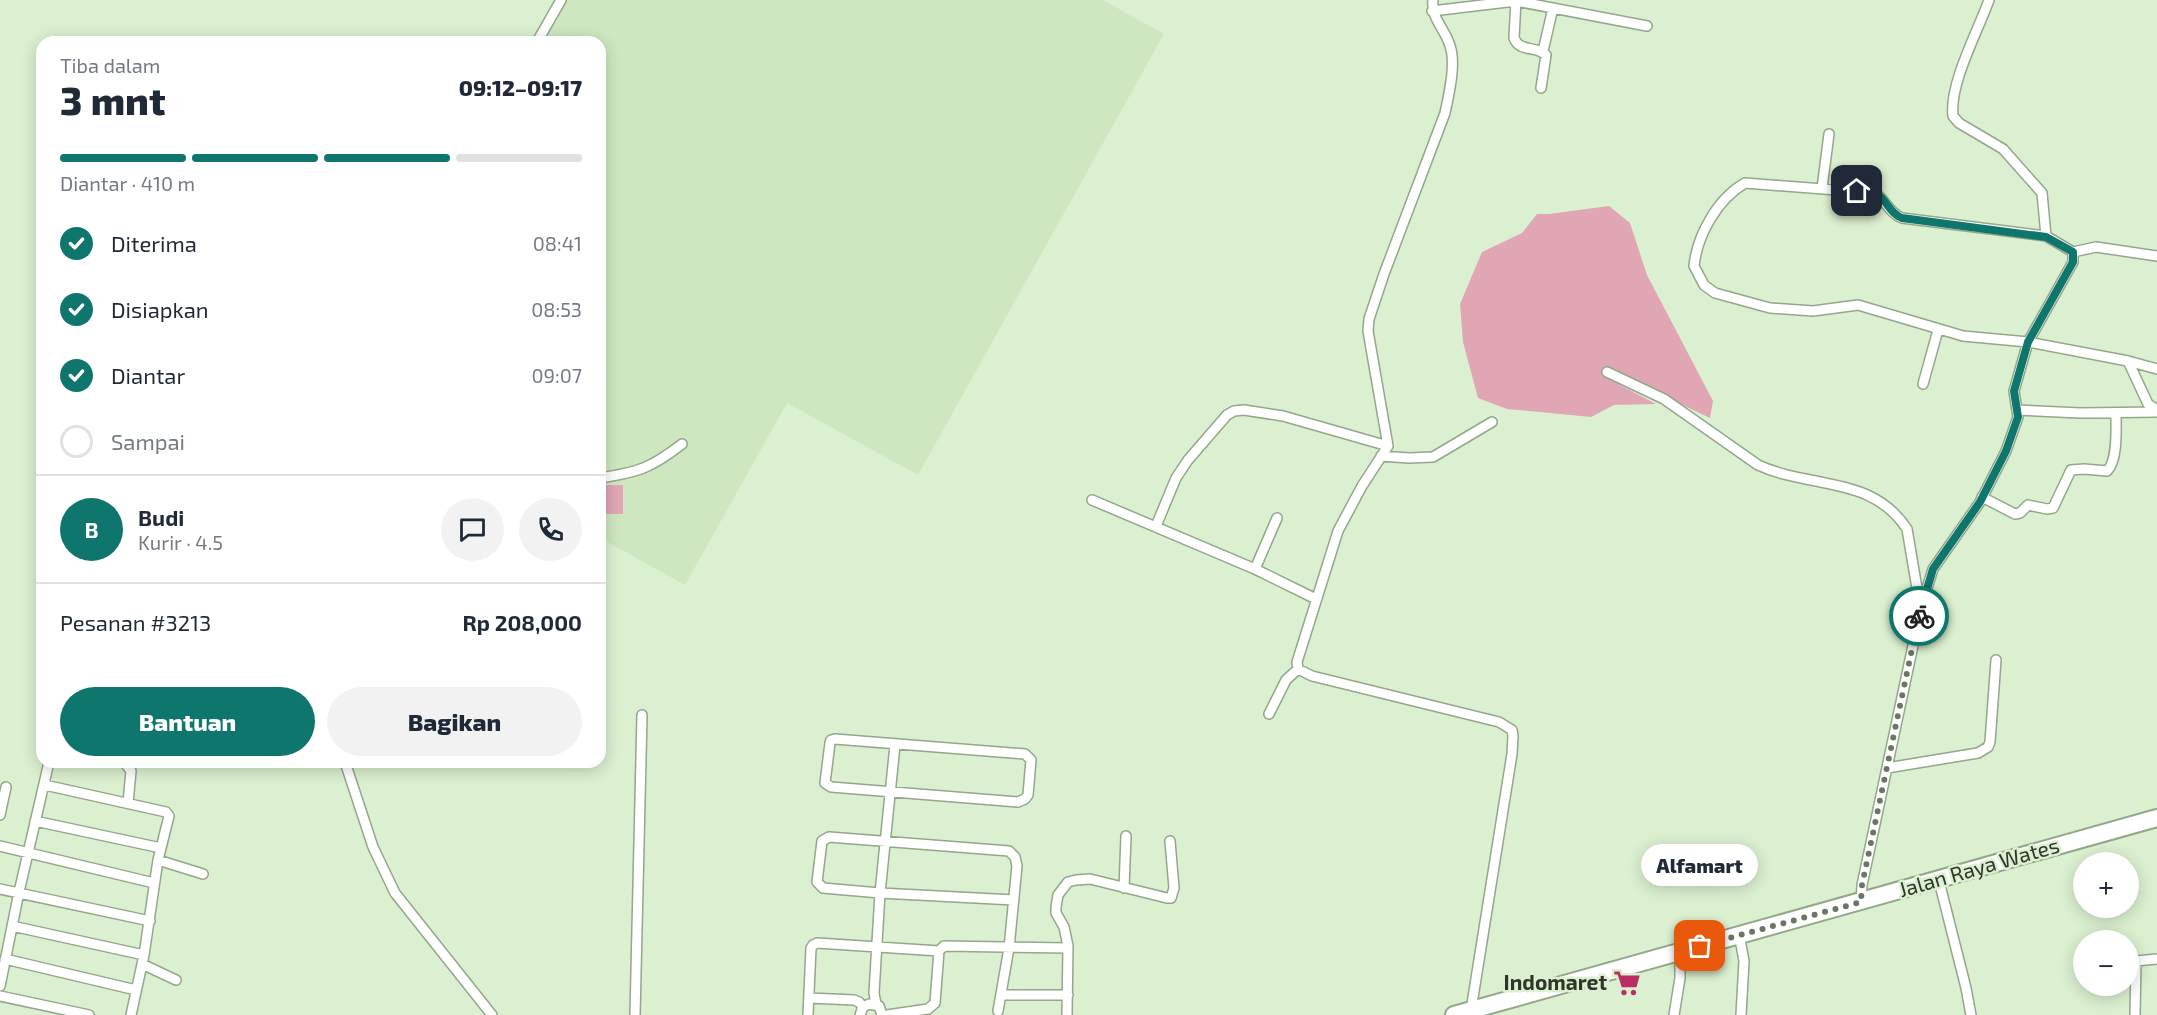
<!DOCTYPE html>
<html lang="id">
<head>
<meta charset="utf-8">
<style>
  body { margin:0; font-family:"Exo 2",sans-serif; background:#f2f2f3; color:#1f2937; height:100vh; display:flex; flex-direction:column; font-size:22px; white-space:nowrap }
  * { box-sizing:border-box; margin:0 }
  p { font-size:20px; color:#747a83 }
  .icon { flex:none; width:33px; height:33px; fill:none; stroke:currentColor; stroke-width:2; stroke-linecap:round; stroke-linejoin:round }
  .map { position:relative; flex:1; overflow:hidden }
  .side { position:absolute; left:36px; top:36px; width:570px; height:732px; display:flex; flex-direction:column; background:#fff; border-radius:18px; box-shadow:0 3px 15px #0003 }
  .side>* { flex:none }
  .buttons { position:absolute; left:2073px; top:852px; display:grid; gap:12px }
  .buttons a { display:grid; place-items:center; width:66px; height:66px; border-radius:50%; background:#fff; box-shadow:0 3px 15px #0003; font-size:30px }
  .pin { position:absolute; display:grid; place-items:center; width:51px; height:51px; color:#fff; margin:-26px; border-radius:12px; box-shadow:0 3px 9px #0006 }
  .courier { position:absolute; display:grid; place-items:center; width:60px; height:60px; margin:-30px; border:4px solid #0f766e; border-radius:50%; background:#fff; color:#222; box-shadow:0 2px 8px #0007 }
  .bubble { position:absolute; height:42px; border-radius:21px; background:#fff; box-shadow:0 3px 15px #0003; font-size:20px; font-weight:800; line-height:42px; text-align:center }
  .head em { font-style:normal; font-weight:800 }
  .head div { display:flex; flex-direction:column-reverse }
  .head { display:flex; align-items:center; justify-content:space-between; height:102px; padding:0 24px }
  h1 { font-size:39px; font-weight:800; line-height:45px }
  .bar { display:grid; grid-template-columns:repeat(4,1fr); gap:9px 6px; align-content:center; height:72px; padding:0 24px }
  .bar i { height:8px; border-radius:4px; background:#e0e1e3 }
  .bar .active { background:#0f766e }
  .bar p { grid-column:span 4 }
  .line { display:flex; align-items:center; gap:15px; padding:0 24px; border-top:2px solid #e0e1e3 }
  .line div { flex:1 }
  .round { display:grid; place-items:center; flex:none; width:63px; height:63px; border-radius:32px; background:#f2f2f3 }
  ol { padding:0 24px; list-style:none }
  li { display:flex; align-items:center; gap:18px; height:66px }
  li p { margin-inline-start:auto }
  li .icon { padding:6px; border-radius:50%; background:#0f766e; color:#fff; stroke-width:4 }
  li:last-child { color:#747a83 }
  li i { width:33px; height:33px; border:3px solid #e0e1e3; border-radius:50% }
  .action { display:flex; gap:12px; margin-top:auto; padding:12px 24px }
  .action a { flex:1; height:69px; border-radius:36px; background:#0f766e; color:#fff; font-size:24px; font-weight:800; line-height:69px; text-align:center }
  .action a+a { background:#f2f2f3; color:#1f2937 }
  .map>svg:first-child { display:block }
  .built { fill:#cee7c0 }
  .green { fill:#e0a6b4 }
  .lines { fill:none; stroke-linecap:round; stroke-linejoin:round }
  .street-casing { stroke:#93a789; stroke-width:12 }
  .highway-casing { stroke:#93a789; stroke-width:20 }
  .street { stroke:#fff; stroke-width:9 }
  .highway { stroke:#fff; stroke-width:16 }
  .done { stroke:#6b7764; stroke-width:6; stroke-dasharray:0 10.8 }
  .route { stroke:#0f766e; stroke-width:8 }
  .labels { text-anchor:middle; stroke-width:5; stroke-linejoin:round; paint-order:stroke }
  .street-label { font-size:21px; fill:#2e362a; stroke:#dbf0d0 }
  .poi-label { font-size:21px; font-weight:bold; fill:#2e362a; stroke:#dbf0d0; text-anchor:end }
</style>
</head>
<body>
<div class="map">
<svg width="2157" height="1015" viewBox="0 0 2157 1015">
  <rect width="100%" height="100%" fill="#dbf0d0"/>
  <!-- built -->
  <path class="built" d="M 565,0 L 1103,0 L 1164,34 L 918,475 L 787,403 L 685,585 L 600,538 L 600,42 L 542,42 Z"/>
  <!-- green -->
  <path class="green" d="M 1609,206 L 1630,223 L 1647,275 L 1713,401 L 1710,418 L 1620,375 L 1617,380 L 1620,385 L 1656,404 L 1614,405 L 1591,417 L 1507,409 L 1478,398 L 1463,342 L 1460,304 L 1482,252 L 1522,233 L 1537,214 L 1549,214 Z
    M 600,485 L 623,485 L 623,514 L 600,514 Z"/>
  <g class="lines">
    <defs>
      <path id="street" d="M 1433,0 C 1431,17 1443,27 1449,43 C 1457,61 1449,94 1445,113 L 1384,274 L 1369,319 L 1368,331 L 1388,446 L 1362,486 L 1338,531 L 1297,662 L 1298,669 L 1312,676 L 1499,722 L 1512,730 L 1513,736 L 1512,754 L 1471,1010
        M 1516,0 L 1514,38 C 1520,53 1536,45 1546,55 L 1541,88
        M 1432,11 L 1516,1 L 1647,26
        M 537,42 L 561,0
        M 1543,51 L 1553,8
        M 1822,188 L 1829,134
        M 2046,236 L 1902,218 C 1889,213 1886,200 1875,193 L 1745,183 C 1717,199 1697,236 1694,266 L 1704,285 L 1715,293 L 1770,308 L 1813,311 L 1858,305 L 1963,336 L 2028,342 L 2128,361 L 2148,404 L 2157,410
        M 2073,252 L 2096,247 L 2157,256
        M 2128,361 L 2157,369
        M 1607,372 L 1664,399 L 1758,465 C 1810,489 1872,475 1907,529 L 1920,606
        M 1923,384 L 1938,330
        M 2017,410 L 2080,413 L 2157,412
        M 1381,456 L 1409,458 L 1433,457 L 1492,422
        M 600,478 C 639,472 651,468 682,444
        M 1982,497 L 2015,514 L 2020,513 L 2028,505 L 2047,509 L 2053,508 L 2071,470 L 2084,469 L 2107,471 C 2118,461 2116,428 2116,413
        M 1092,500 L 1255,569 L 1316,599
        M 1156,526 L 1176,478 L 1188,460 L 1227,415 L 1234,411 L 1244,410 L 1283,416 L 1388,446
        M 1255,569 L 1277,518
        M 1269,714 L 1286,680 L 1298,669
        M 835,739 L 1025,754 L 1031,760 L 1028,795 L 1025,799 L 1018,802 L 831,787 L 825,783 L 830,743 L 831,740 Z
        M 124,762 L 131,771 L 128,803
        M 345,762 L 373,847 L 395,893 L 492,1015
        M 1887,768 L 1978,753 L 1988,747 L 1990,742 L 1996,660
        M 45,785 L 166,812 L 169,816 L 158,860 L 144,955 L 131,1015
        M 0,815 L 6,787
        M 35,821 L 161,848
        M 0,846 L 154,883
        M 158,860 L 203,874
        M 1124,888 L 1126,836
        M 0,889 L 150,921
        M 1941,889 L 1966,988 L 1971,1015
        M 1861,902 L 1862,885 L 1921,608 L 1933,569 L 1980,502 L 2006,451 L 2018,417 L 2014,391 L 2028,342 L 2073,262 L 2073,252 L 2046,236 L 2042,193 L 2003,149 L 1959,123 L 1953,116 C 1949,84 1978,31 1989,0
        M 12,926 L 144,955
        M 1739,934 L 1744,961 L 1741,1015
        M 5,959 L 136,990
        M 142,964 L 176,980
        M 0,986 L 19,892 L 49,762
        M 1006,995 L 1068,995
        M 0,996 L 89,1015
        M 809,998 L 854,1000 L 859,1002 L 863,1007
        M 876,1004 L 874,993 L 880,893 L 895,745
        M 998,1011 L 1009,948 L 1017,866 L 1015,857 L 1009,851 L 829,837 L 822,841 L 817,882 L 823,888 L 880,893 L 1014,900
        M 635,1015 L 642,715
        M 808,1015 L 811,948 L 813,945 L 817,943 L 939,951
        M 860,1015 L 863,1007 L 869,1004 L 879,1006 L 882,1015
        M 887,1015 L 928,1009 L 935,1003 L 939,951 L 944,946 L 1068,948
        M 1067,1015 L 1068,946 L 1064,927 L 1056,913 L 1056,907 L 1058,895 L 1068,882 L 1076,880 L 1090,879 L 1167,898 L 1171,898 L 1174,888 L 1170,841
        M 1674,1015 L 1680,978 L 1680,962
        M 2135,1015 L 2136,961 L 2157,959"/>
      <path id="highway" d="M 1454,1015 L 2157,818"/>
    </defs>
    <!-- street casing -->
    <use href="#street" class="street-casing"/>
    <!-- highway casing -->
    <use href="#highway" class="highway-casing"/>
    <!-- street -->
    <use href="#street" class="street"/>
    <!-- highway -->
    <use href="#highway" class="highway"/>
  </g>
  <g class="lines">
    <!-- done -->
    <path class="done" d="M 1700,946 L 1861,902 L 1862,885 L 1919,616"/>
    <!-- route -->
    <path class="route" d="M 1857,191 C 1863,192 1872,191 1877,194 C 1888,201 1889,213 1902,218 L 2046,237 L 2073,252 L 2073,262 L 2028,342 L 2014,391 L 2018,417 L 2006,451 L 1980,502 L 1933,569 L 1919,616"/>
  </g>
  <!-- icons -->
  <defs>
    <symbol id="supermarket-bare" viewBox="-9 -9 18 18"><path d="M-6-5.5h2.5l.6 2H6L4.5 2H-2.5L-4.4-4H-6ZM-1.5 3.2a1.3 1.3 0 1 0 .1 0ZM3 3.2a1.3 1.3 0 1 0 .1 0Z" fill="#bb2e63" stroke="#dbf0d0" stroke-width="2.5" paint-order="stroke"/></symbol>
  </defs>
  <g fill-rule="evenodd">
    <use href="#supermarket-bare" x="1608" y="964" width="38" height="38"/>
  </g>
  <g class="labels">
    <!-- street labels -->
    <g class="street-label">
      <text transform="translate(1979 868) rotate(-16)" y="7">Jalan Raya Wates</text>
    </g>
    <!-- poi labels -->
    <g class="poi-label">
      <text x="1607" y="990">Indomaret</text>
    </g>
  </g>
</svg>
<div class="buttons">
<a>+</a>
<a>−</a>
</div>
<div class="pin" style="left:1700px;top:946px;background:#ea580c"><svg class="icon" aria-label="bag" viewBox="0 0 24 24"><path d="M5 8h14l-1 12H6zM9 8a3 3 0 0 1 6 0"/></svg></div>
<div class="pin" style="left:1857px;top:191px;background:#1f2937"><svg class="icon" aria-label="home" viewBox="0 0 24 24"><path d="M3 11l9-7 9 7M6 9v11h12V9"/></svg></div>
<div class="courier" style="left:1919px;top:616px"><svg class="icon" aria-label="bike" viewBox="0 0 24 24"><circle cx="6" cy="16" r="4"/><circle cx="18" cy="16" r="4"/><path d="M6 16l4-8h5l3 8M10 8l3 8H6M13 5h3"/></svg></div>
<div class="bubble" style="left:1641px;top:844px;width:117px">Alfamart</div>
<section class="side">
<div class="head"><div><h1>3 mnt</h1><p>Tiba dalam</p></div><em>09:12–09:17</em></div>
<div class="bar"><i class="active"></i><i class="active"></i><i class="active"></i><i></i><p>Diantar · 410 m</p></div>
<ol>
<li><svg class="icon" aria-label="check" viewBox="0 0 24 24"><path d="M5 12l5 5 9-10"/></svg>Diterima<p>08:41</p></li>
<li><svg class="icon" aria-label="check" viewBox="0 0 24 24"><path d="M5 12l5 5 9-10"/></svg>Disiapkan<p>08:53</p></li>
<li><svg class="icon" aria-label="check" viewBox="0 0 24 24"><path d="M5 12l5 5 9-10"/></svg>Diantar<p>09:07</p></li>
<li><i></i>Sampai</li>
</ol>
<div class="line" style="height:108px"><b class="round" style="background:#0f766e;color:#fff">B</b><div><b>Budi</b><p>Kurir · 4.5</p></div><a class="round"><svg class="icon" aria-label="chat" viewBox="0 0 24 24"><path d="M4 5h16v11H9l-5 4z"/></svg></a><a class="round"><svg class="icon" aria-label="phone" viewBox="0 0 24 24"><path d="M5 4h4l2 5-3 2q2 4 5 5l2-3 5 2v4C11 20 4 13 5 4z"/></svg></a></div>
<div class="line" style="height:78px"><div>Pesanan #3213</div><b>Rp 208,000</b></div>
<div class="action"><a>Bantuan</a><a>Bagikan</a></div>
</section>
</div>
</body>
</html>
